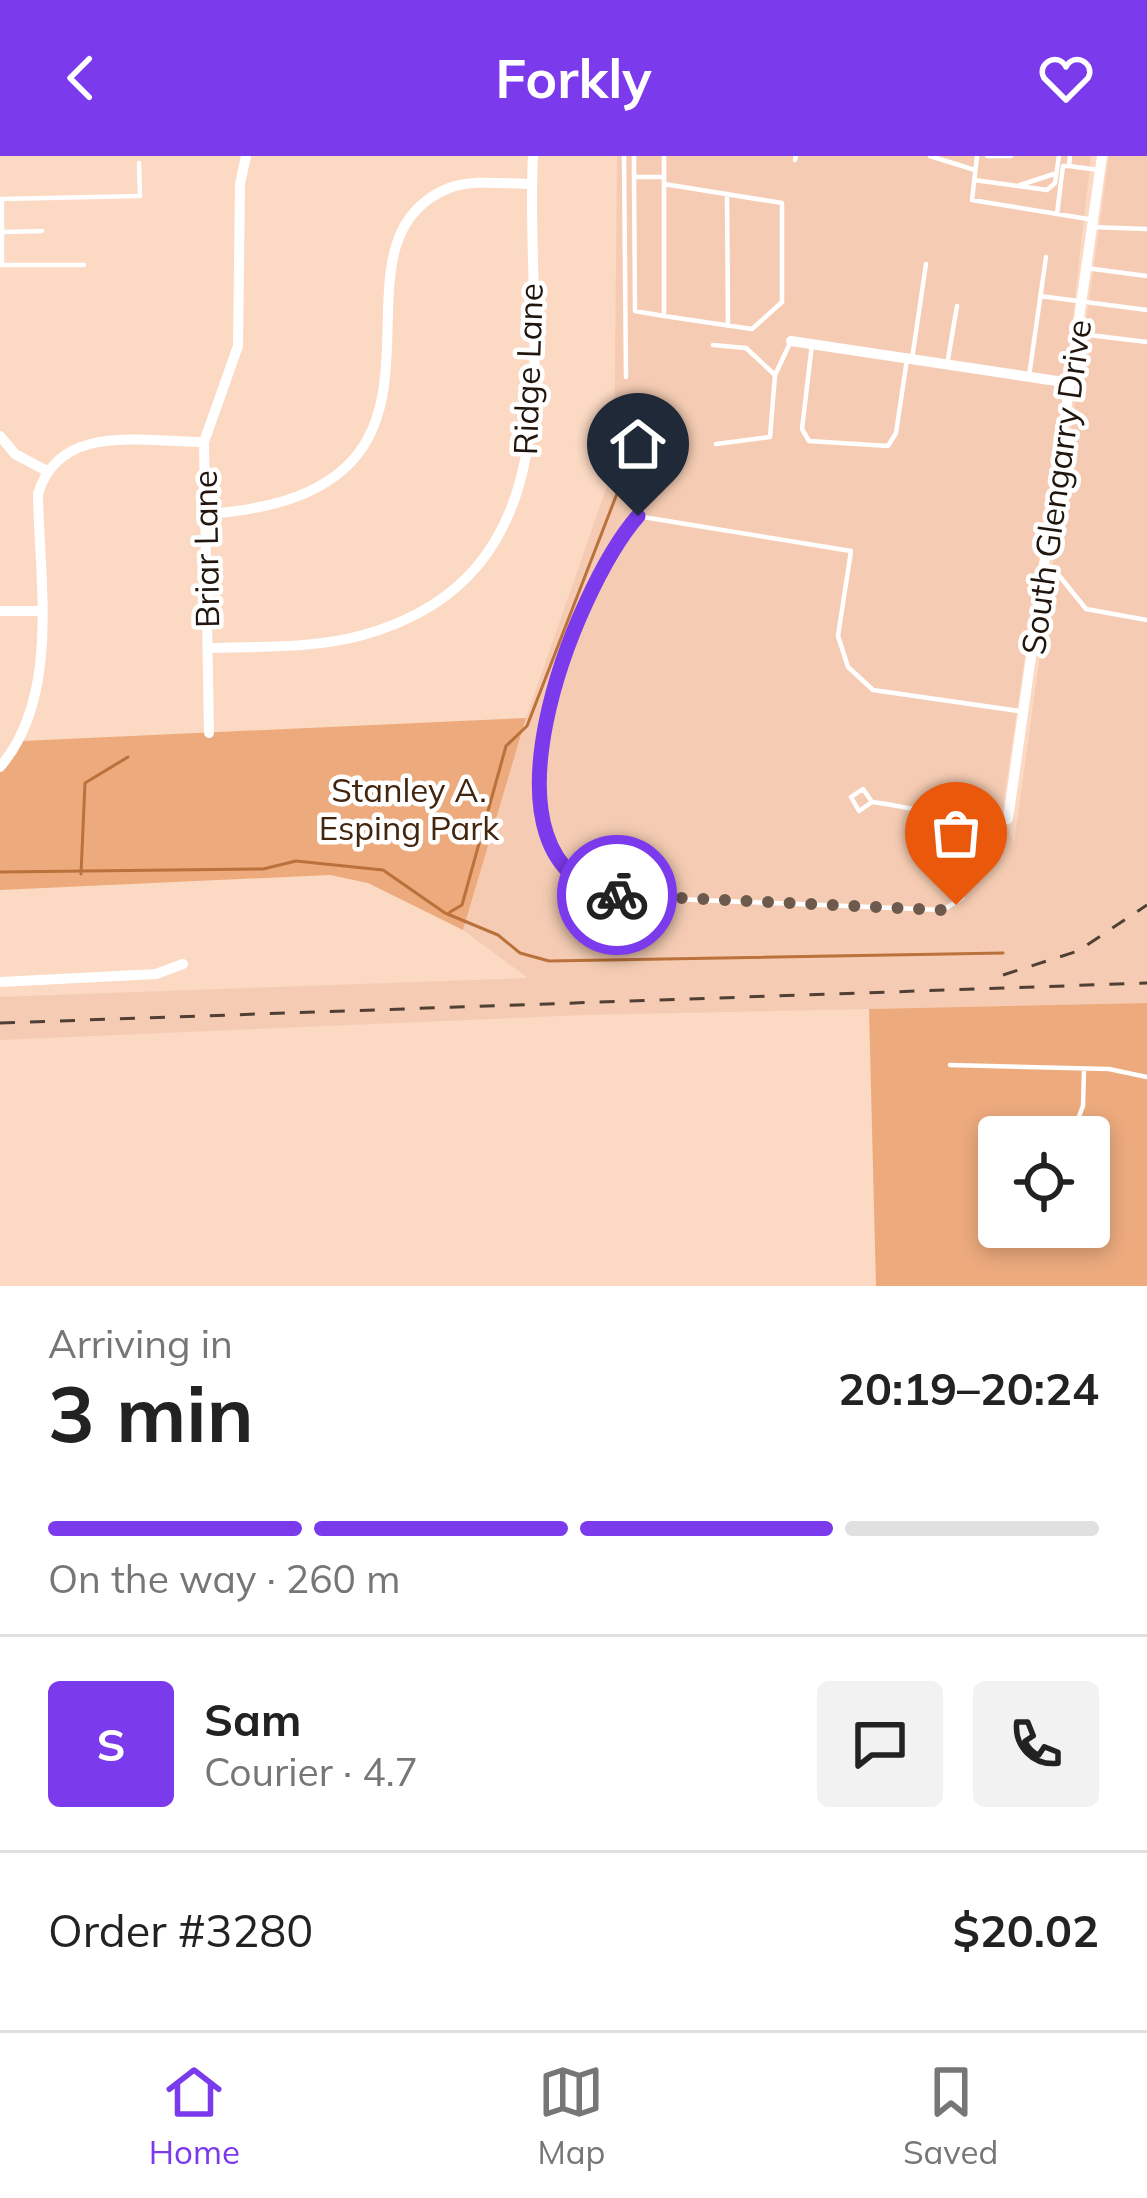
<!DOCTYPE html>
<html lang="en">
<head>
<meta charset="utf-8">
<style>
  body { margin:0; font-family:Mulish,sans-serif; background:#f2f2f2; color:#222; height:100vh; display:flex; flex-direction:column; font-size:45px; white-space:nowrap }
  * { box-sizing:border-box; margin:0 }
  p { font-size:39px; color:#767676 }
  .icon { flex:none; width:66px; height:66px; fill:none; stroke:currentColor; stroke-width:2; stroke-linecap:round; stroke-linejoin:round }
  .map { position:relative; height:1130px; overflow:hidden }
  .drawer { display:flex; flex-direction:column; background:#fff; flex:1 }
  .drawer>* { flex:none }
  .controls { position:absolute; left:978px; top:960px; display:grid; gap:24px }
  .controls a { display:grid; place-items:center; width:132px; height:132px; border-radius:12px; background:#fff; box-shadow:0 6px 18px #0003; font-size:60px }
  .pin { position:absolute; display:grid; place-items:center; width:102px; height:102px; color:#fff; margin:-123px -51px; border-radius:50% 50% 50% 0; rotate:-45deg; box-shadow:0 0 12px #0007 }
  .pin .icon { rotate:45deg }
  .courier { position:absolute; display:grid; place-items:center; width:120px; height:120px; margin:-60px; border:9px solid #7c3aed; border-radius:50%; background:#fff; color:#222; box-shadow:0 3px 15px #0007 }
  .overview em { font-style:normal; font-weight:700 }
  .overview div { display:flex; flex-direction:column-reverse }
  .overview { display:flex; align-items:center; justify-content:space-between; height:204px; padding:0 48px }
  h1 { font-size:78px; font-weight:700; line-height:90px }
  .bar { display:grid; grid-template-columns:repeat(4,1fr); gap:18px 12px; align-content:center; height:144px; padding:0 48px }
  .bar i { height:15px; border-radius:9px; background:#e0e0e0 }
  .bar .current { background:#7c3aed }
  .bar p { grid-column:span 4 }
  .line { display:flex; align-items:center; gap:30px; padding:0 48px; border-top:3px solid #e0e0e0 }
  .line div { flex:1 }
  .round { display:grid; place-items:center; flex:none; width:126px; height:126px; border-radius:12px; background:#f2f2f2 }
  header { display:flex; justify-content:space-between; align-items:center; height:156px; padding:0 48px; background:#7c3aed; color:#fff; font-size:54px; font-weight:700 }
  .dock { display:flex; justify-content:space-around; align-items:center; height:168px; border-top:3px solid #e0e0e0; background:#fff; font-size:33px; color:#767676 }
  .dock a { display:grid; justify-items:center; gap:6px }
  .dock .current { color:#7c3aed }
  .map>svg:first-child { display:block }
  .built { fill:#f5ccb3 }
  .green { fill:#ecaa7d; fill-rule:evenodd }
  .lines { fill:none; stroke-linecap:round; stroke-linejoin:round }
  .stream { stroke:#bb713b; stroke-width:3 }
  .service { stroke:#fff; stroke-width:4.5 }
  .minor { stroke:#fff; stroke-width:10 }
  .rail { stroke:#4f3f34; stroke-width:3; stroke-dasharray:15 15; stroke-linecap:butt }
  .done { stroke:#6d5a4d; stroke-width:12; stroke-dasharray:0 21.6 }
  .route { stroke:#7c3aed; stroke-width:15 }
  .labels { text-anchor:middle; stroke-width:9; stroke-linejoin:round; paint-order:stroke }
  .street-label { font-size:33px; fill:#21150d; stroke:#fff }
  .park-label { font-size:33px; fill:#43240d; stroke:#fff }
</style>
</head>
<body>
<header><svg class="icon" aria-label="back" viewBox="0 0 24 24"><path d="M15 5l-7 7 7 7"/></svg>Forkly<svg class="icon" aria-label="heart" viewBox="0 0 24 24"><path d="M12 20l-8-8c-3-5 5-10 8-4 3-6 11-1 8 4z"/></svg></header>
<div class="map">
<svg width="1147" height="1130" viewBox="0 0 1147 1130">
  <rect width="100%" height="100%" fill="#fbd9c3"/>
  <!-- built -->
  <path class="built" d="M 617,0 L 1091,0 L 1065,230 L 1002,656 L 1014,687 L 1109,0 L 1147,0 L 1147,847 L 583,859 L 0,884 L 0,841 L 528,822 L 463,774 L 526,562 L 614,310 Z"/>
  <!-- green -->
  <path class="green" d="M 526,562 L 463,774 L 368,727 L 330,719 L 0,734 L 0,609 L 23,585 Z
    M 1147,847 L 1147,1130 L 876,1130 L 869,853 ZM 999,981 L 1089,981 L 1089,1071 L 999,1071 Z"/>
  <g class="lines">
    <!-- stream -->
    <path class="stream" d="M 0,716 L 263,713 L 296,705 L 383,714 L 445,757 L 498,779 L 520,797 L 549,805 L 1003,797
      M 81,718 L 85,627 L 128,601
      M 450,756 L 462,749 L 506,590 L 527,570 L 618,335"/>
    <!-- service -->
    <path class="service" d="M 624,0 L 626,221
      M 634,0 L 634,21
      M 664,0 L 664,160 L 752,173 L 782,146 L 782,47 L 664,28
      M 930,0 L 975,14
      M 977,0 L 972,44 L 1088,63
      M 987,0 L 1011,0
      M 795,4 L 796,0
      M 1069,10 L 1099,14
      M 663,21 L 634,21 L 635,155 L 664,160
      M 974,24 L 1047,34 L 1055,27 L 1059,0
      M 1020,29 L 1054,18
      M 727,38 L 728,170
      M 0,43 L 140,40 L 139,7
      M 1057,58 L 1063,10 L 1069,10 L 1070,0
      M 1092,71 L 1147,73
      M 2,76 L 42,75
      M 0,109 L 84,109
      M 2,109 L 2,43
      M 1086,112 L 1147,120
      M 1040,140 L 1147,154
      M 1081,178 L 1147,186
      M 812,188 L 802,273 L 809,285 L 888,290 L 896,277 L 907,203
      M 713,189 L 746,192 L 775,219
      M 912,203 L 926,108
      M 947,209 L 957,150
      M 1029,220 L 1046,101
      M 716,288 L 770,281 L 775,219 L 791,185
      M 1044,412 L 1057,417 L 1086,453 L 1147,464
      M 872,646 L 859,655 L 851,641 L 863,633 L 872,646 C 917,651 964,669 1008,663
      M 1008,663 L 976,705 L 962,742 L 943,754 L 626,741 C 464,710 567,440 637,360 L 851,395 L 838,480 L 848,511 L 873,534 L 1019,555
      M 950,909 L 1109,913 L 1147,921
      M 1071,981 L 1083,950 L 1084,913
      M 987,1007 L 999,1006"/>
    <!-- minor -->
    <path class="minor" d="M 791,185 L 1070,227
      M 0,280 L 15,298 L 45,314
      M 207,358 C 506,337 305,90 449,32 C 472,23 507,28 531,28
      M 0,455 L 39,455
      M 208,492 C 259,490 313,493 363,479 C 589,416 523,175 533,0
      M 209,577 L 204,286 L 238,190 L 240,28 L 246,0
      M 0,611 C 61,540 39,424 38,338 C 59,266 143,286 204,286
      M 1008,663 L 1102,0
      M 0,826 L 156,818 L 183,808"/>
    <!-- rail -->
    <path class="rail" d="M 1003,819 L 1078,795 L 1147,749
      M 0,867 L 1147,827"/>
  </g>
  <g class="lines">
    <!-- done -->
    <path class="done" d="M 617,739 L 943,754 L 956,749"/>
    <!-- route -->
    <path class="route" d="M 617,739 C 463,711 575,432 638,360"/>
  </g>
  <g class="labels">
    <!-- street labels -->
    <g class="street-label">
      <text transform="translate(528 213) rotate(-88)" y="12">Ridge Lane</text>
      <text transform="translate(1056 331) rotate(-82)" y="12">South Glengarry Drive</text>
      <text transform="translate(206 393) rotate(-91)" y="12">Briar Lane</text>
    </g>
    <!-- park labels -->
    <g class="park-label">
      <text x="409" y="646">Stanley A.<tspan x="409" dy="38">Esping Park</tspan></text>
    </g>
  </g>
</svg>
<div class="controls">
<a><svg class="icon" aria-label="locate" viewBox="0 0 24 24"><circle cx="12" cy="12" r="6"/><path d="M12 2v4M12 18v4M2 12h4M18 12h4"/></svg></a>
</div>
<div class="pin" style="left:956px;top:749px;background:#ea580c"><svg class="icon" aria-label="bag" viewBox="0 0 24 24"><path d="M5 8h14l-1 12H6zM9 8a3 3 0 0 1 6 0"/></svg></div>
<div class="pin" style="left:638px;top:360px;background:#1f2937"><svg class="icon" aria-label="home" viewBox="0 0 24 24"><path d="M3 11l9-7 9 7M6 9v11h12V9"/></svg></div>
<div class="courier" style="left:617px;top:739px"><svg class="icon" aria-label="bike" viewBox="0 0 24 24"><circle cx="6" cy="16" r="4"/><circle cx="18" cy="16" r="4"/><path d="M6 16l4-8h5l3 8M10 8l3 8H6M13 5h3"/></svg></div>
</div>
<section class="drawer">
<div class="overview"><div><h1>3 min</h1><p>Arriving in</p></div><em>20:19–20:24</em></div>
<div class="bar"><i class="current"></i><i class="current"></i><i class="current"></i><i></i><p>On the way · 260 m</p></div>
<div class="line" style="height:216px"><b class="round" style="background:#7c3aed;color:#fff">S</b><div><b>Sam</b><p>Courier · 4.7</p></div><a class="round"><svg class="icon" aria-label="chat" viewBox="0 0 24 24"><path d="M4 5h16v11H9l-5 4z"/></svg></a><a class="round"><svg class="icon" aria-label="phone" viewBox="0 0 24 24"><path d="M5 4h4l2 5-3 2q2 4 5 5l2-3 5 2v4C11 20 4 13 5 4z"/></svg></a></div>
<div class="line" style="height:156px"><div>Order #3280</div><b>$20.02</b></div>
</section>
<nav class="dock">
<a class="current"><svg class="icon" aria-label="home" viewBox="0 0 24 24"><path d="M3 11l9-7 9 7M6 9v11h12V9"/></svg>Home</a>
<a><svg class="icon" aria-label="map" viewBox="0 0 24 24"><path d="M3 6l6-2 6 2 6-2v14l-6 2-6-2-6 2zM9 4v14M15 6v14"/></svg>Map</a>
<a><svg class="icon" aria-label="saved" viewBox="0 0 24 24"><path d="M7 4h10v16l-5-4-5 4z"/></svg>Saved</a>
</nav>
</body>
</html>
